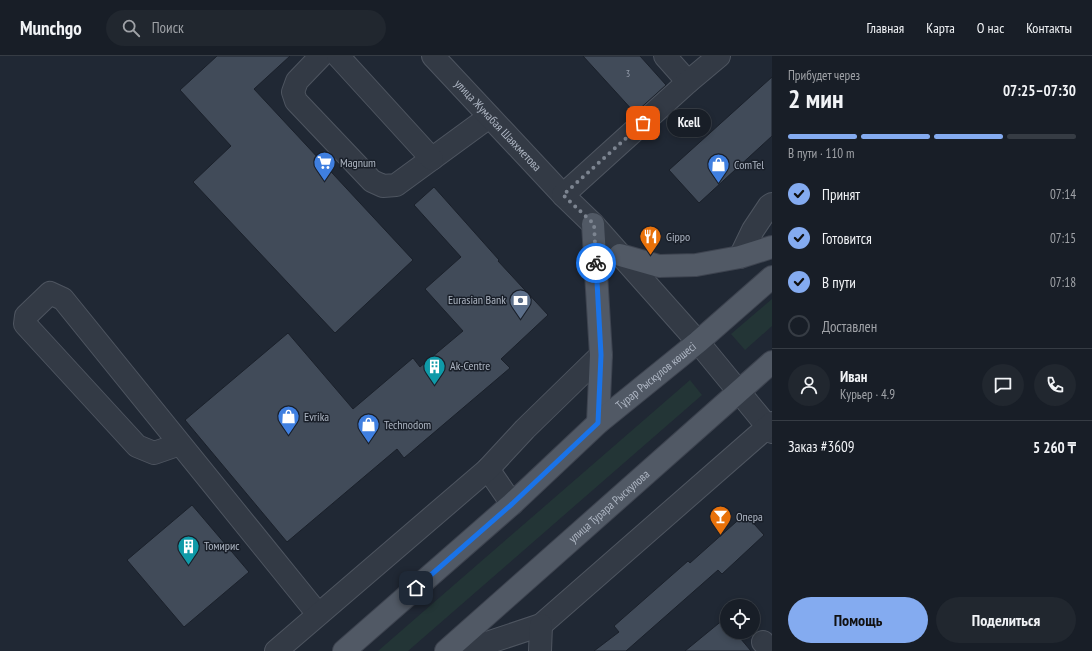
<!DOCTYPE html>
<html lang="ru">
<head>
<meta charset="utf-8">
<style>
  body { margin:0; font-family:"PT Sans Narrow",sans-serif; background:#21272f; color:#f1f3f6; height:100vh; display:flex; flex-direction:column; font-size:15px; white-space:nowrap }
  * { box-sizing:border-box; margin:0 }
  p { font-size:13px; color:#9fa2a7 }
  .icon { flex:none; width:22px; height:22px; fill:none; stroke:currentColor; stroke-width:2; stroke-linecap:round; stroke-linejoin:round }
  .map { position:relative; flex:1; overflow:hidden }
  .drawer { display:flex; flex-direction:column; background:#181e27; width:320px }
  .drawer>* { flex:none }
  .tools { position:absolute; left:720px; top:543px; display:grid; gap:8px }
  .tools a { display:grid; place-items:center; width:40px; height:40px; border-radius:50%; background:#181e27; box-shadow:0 2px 6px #0003,0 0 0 1px #363c44; font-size:20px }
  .pin { position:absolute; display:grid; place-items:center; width:34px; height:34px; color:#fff; margin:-17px; border-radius:8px; box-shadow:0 2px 6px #0006 }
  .courier { position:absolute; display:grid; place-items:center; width:40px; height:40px; margin:-20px; border:3px solid #1a73e8; border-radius:50%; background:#fff; color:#222; box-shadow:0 1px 5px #0007 }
  .bubble { position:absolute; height:28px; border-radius:14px; background:#181e27; box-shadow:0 2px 6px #0003,0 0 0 1px #363c44; font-size:13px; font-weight:700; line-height:28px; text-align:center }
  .overview em { font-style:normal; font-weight:700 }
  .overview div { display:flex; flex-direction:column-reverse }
  .overview { display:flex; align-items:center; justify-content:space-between; height:68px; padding:0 16px }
  h1 { font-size:26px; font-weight:700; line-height:30px }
  .bar { display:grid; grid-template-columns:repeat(4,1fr); gap:6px 4px; align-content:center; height:48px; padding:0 16px }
  .bar i { height:5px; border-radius:3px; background:#363c44 }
  .bar .on { background:#84abf0 }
  .bar p { grid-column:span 4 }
  .line { display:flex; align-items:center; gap:10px; padding:0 16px; border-top:1px solid #363c44 }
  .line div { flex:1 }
  .round { display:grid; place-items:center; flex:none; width:42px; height:42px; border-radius:21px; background:#21272f }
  ol { padding:0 16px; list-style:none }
  li { display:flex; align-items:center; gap:12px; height:44px }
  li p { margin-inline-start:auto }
  li .icon { padding:4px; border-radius:50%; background:#84abf0; color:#111; stroke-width:4 }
  li:last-child { color:#9fa2a7 }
  li i { width:22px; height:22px; border:2px solid #363c44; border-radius:50% }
  .action { display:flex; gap:8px; margin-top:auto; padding:8px 16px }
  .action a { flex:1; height:46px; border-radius:24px; background:#84abf0; color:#111; font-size:16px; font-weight:700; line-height:46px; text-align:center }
  .action a+a { background:#21272f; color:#f1f3f6 }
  header { display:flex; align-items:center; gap:24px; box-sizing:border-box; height:56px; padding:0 20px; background:#181e27; border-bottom:1px solid #363c44 }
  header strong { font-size:19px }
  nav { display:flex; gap:22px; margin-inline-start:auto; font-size:14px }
  .search { width:280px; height:36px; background:#21272f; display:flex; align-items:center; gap:10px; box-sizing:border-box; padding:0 14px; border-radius:22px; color:#9fa2a7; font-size:15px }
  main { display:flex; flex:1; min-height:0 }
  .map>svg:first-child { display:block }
  .green { fill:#233536 }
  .building { fill:#414b59; stroke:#1b212b }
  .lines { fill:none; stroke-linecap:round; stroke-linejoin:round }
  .minor-casing { stroke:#4e5560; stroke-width:24 }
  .major-casing { stroke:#3d434f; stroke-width:24 }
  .minor { stroke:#333a45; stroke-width:22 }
  .major { stroke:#515965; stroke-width:22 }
  .done { stroke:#7c8490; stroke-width:4; stroke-dasharray:0 7.2 }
  .route { stroke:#1a73e8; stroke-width:5 }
  .labels { text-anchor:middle; stroke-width:3; stroke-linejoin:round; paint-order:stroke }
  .number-label { font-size:10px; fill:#929aa8 }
  .street-label { font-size:12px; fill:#adb5c2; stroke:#191f29 }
  .poi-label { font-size:12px; fill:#adb5c2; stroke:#191f29; text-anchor:start }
</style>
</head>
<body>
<header>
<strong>Munchgo</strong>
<div class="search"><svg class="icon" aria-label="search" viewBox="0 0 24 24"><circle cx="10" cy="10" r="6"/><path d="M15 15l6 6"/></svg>Поиск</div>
<nav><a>Главная</a><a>Карта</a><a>О нас</a><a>Контакты</a></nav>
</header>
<main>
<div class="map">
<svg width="772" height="595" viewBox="0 0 772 595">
  <rect width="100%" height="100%" fill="#202834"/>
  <!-- green -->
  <path class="green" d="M 772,243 L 772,270 L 745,294 L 731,278 Z
    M 690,324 L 702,339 L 408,595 L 378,595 Z"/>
  <!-- building -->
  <path class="building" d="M 217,0 L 290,0 L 254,33 L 413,204 L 335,277 L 193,126 L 231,90 L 180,34 Z
    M 583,0 L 640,0 L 666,29 L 635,57 Z
    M 772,21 L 772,80 L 699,147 L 669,114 Z
    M 434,131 L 499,204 L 498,205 L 548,259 L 501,303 L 510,312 L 404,402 L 397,393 L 287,486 L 185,364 L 288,277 L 353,353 L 413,302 L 420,311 L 463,275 L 425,233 L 461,201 L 414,149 Z
    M 192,449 L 249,516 L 184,571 L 127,504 Z
    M 745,458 L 764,479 L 722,518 L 718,514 L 626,595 L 594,595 L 619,576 L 614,570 L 688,505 L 690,507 Z
    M 724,563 L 727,566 L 727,576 L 735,576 L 751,595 L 685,595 Z"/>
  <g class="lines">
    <defs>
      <g id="minor">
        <path d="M 321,0 L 297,25 L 293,36 L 296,45 L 372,125 L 383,130 L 396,129 L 489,61"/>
        <path d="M 338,0 L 432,103"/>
        <path id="s1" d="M 433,0 L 563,139 L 593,168 L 698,286 L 772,376"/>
        <path d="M 665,0 L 688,26"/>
        <path d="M 563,139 L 688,26 L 719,0"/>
        <path d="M 740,201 L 753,174 L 769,150 L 772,148"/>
        <path d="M 180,388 L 154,397 L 137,390 L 25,268 L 26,260 L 50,237 L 63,243 L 318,558"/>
        <path d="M 488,413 L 512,448"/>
        <path d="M 763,586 L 772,595"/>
        <path d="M 276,595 L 488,413 L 525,373 L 601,299"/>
        <path d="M 463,595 L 541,569 L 772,367"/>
        <path d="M 540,595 L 541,569"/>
      </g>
      <g id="major">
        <path d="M 593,168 L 601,299 L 598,367"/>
        <path d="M 620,199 L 659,210 L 696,209 L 740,201 L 772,191"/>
        <path id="s2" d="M 344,595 L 512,448 L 598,367 L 698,286 L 772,221"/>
        <path id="s3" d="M 446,595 L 772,306"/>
      </g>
    </defs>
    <!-- minor casing -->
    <use href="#minor" class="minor-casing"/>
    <!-- major casing -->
    <use href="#major" class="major-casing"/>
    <!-- minor -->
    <use href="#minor" class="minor"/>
    <!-- major -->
    <use href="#major" class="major"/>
  </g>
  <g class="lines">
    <!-- done -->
    <path class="done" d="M 596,207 L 594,168 L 563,139 L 643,67"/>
    <!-- route -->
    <path class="route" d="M 416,532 L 512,448 L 598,367 L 601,299 L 596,207"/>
  </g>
  <!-- icons -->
  <defs>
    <symbol id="supermarket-pin" viewBox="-11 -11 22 30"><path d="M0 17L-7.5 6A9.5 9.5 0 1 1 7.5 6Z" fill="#3f7fe0" stroke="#191f29"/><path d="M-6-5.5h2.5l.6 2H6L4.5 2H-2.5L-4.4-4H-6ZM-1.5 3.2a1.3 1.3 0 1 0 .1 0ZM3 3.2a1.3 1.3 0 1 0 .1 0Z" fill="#fff"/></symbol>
    <symbol id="shop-pin" viewBox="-11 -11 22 30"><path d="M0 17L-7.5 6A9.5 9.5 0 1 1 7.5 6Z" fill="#3f7fe0" stroke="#191f29"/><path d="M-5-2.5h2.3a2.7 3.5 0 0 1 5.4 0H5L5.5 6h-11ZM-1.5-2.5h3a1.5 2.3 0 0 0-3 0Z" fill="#fff"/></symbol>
    <symbol id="restaurant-pin" viewBox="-11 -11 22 30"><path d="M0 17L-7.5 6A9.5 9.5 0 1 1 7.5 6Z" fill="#e8710a" stroke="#191f29"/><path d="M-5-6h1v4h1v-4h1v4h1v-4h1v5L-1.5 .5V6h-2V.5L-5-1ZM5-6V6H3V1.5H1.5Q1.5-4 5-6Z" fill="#fff"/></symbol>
    <symbol id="bank-pin" viewBox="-11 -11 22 30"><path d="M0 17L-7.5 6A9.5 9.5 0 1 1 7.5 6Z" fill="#5c6f8a" stroke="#191f29"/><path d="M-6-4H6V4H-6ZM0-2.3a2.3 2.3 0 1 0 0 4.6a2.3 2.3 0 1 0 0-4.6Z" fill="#fff"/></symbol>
    <symbol id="building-pin" viewBox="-11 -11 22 30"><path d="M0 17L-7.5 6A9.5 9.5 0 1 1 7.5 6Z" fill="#0f9aa8" stroke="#191f29"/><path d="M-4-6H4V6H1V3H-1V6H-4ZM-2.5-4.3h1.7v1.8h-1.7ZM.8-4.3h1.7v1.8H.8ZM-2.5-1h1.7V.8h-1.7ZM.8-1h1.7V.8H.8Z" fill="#fff"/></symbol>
    <symbol id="bar-pin" viewBox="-11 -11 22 30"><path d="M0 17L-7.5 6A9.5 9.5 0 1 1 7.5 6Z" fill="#e8710a" stroke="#191f29"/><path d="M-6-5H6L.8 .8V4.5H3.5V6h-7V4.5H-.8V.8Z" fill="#fff"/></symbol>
  </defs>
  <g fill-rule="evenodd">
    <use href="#supermarket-pin" x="312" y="94" width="25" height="34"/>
    <use href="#shop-pin" x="706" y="96" width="25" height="34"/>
    <use href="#restaurant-pin" x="638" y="168" width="25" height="34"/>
    <use href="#bank-pin" x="508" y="232" width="25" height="34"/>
    <use href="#building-pin" x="422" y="298" width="25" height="34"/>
    <use href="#shop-pin" x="276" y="348" width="25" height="34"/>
    <use href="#shop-pin" x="356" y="356" width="25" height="34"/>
    <use href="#bar-pin" x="708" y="448" width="25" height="34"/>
    <use href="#building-pin" x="176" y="478" width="25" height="34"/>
  </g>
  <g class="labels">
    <!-- number labels -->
    <g class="number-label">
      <text x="628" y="21">3</text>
    </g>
    <!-- street labels -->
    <g class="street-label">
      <text dy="4" stroke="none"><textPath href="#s1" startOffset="95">улица Жумабая Шаяхметова</textPath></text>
      <text dy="4" stroke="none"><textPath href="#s2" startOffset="416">Тұрар Рыскұлов көшесі</textPath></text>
      <text dy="4" stroke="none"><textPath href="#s3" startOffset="218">улица Турара Рыскулова</textPath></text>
    </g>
    <!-- poi labels -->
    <g class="poi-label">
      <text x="340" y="111">Magnum</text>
      <text x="734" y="113">ComTel</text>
      <text x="666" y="185">Gippo</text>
      <text x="506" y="248" text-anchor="end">Eurasian Bank</text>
      <text x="450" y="314">Ak-Centre</text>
      <text x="304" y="365">Evrika</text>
      <text x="384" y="373">Technodom</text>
      <text x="736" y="465">Опера</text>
      <text x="204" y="494">Томирис</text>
    </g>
  </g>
</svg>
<div class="tools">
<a><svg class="icon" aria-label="locate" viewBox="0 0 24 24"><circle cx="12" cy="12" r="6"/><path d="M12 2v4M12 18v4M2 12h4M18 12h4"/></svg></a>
</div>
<div class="pin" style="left:643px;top:67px;background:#ea580c"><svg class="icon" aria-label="bag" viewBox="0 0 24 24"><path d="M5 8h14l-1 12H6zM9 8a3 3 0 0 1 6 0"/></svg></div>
<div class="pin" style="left:416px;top:532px;background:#1f2937"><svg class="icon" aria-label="home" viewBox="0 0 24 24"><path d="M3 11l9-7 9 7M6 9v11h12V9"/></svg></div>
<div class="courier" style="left:596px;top:207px"><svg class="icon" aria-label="bike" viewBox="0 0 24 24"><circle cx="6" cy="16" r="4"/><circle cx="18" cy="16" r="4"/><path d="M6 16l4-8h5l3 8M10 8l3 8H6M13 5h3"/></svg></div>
<div class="bubble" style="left:667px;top:53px;width:44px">Kcell</div>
</div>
<section class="drawer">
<div class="overview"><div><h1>2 мин</h1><p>Прибудет через</p></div><em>07:25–07:30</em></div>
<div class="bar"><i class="on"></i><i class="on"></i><i class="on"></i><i></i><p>В пути · 110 m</p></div>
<ol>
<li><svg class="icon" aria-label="check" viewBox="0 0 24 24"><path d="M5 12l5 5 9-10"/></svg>Принят<p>07:14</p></li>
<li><svg class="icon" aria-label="check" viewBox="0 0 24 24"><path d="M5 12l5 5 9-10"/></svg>Готовится<p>07:15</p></li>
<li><svg class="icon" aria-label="check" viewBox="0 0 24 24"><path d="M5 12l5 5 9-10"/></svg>В пути<p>07:18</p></li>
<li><i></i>Доставлен</li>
</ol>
<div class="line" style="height:72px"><a class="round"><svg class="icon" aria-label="person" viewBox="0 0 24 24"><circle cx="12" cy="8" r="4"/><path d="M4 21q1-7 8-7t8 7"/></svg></a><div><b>Иван</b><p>Курьер · 4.9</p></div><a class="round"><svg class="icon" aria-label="chat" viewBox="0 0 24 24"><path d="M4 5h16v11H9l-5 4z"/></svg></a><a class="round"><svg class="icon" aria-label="phone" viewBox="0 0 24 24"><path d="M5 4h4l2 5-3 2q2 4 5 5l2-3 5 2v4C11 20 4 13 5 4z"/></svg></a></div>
<div class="line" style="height:52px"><div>Заказ #3609</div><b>5 260 ₸</b></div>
<div class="action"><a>Помощь</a><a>Поделиться</a></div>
</section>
</main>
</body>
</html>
